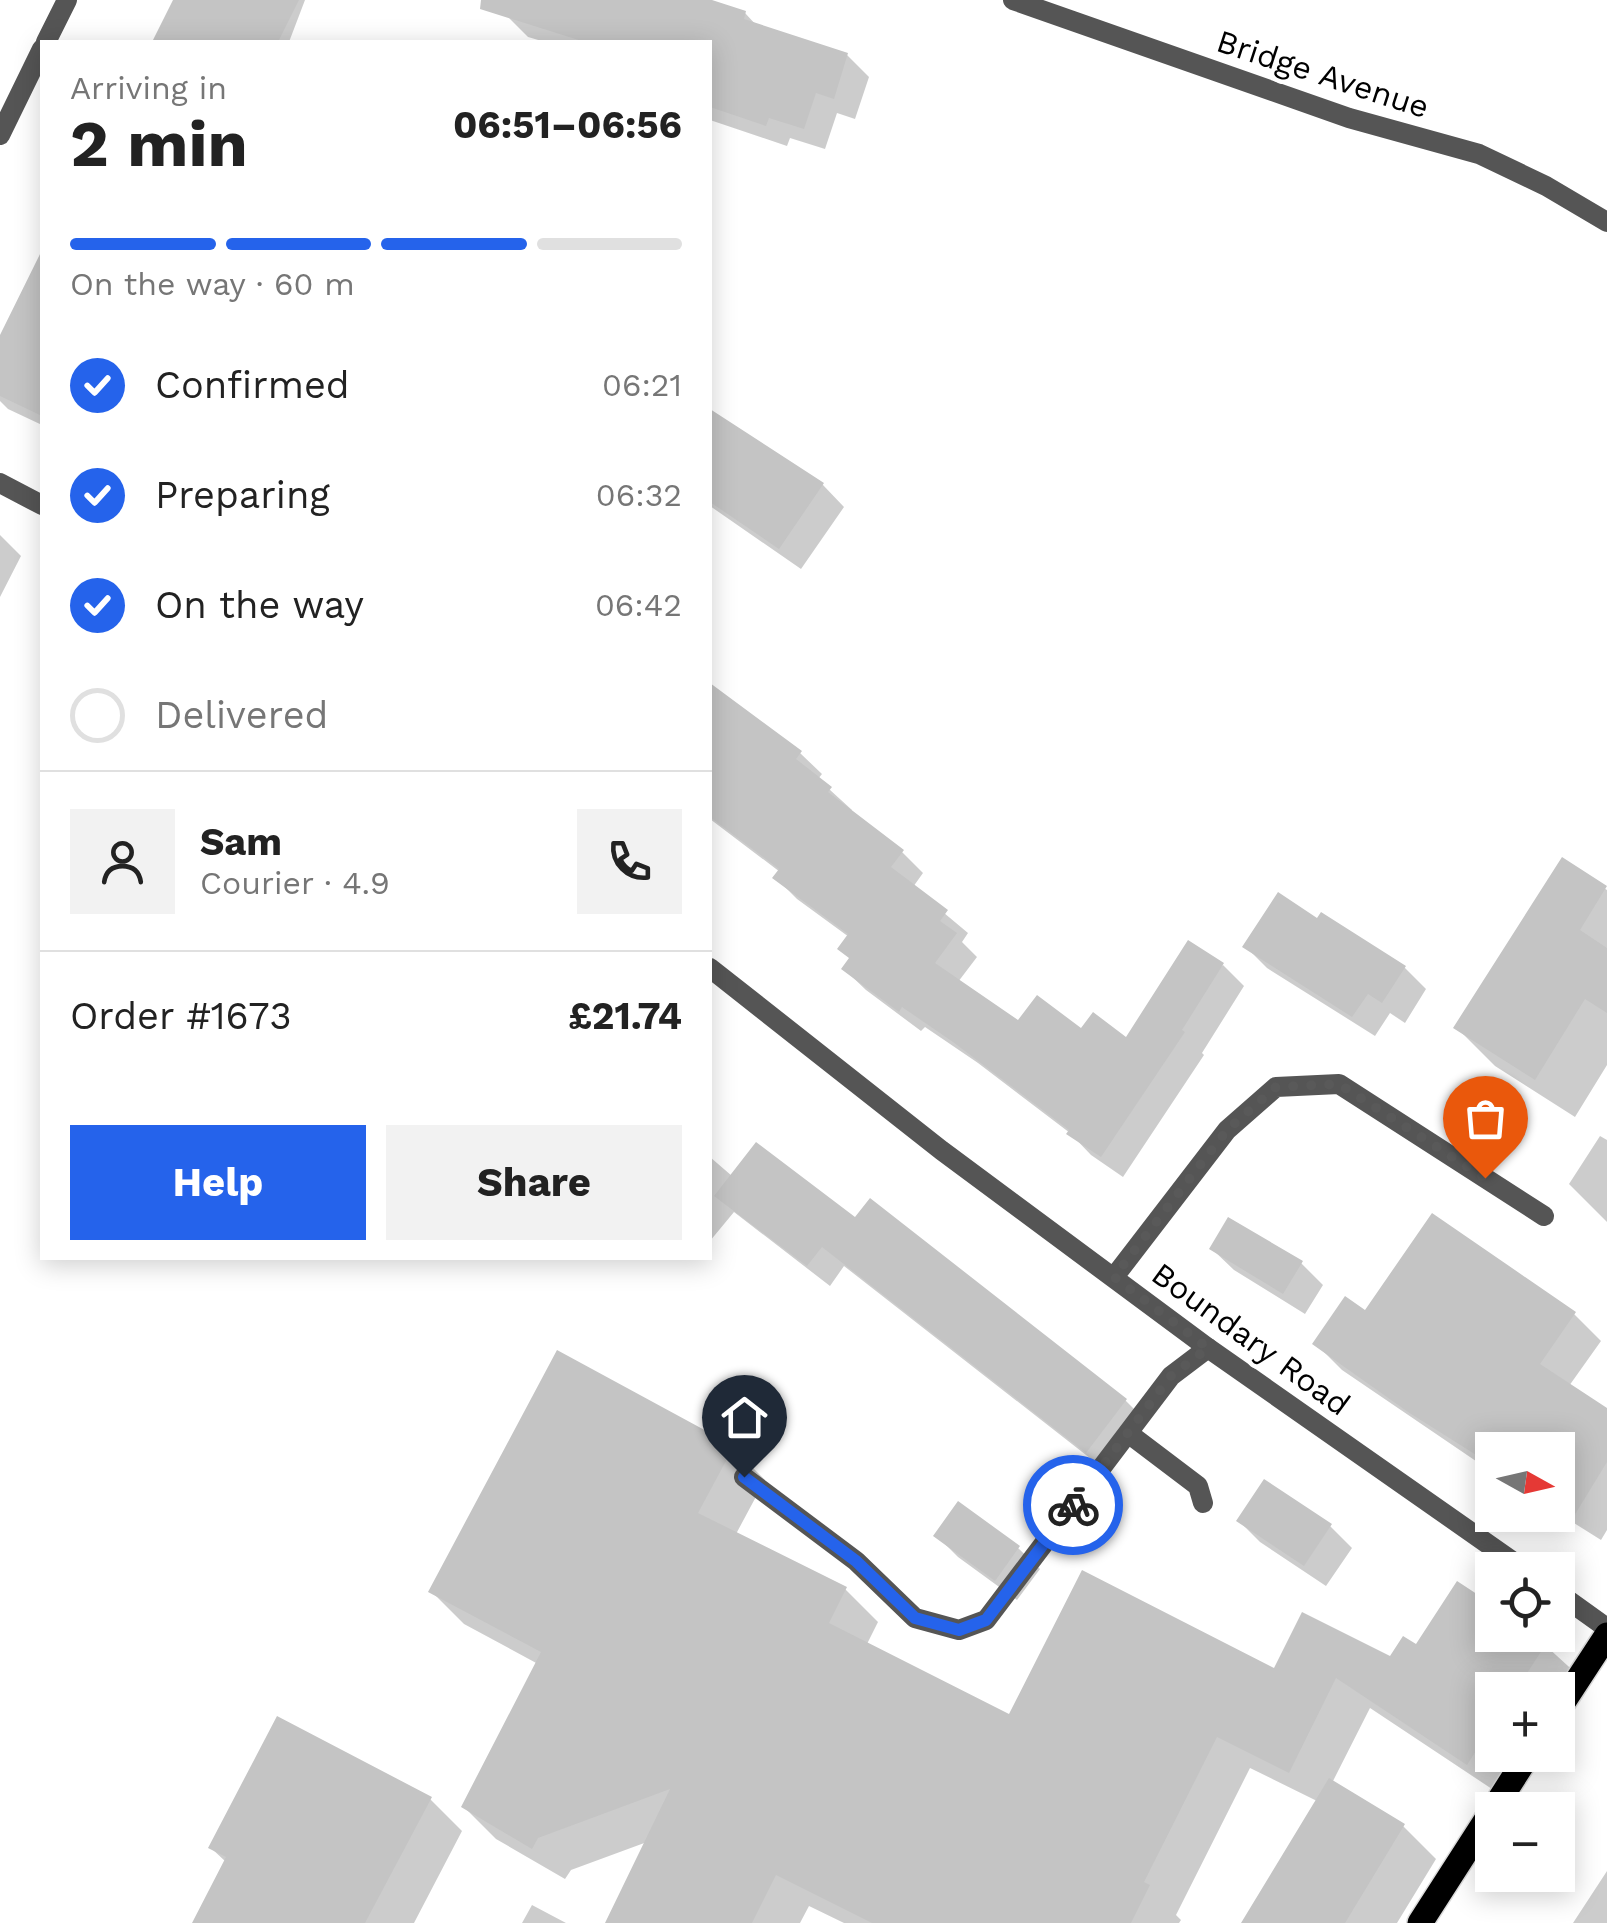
<!DOCTYPE html>
<html lang="en">
<head>
<meta charset="utf-8">
<style>
  body { margin:0; font-family:"Work Sans",sans-serif; background:#f2f2f2; color:#222; height:100vh; display:flex; flex-direction:column; font-size:38px; white-space:nowrap }
  * { box-sizing:border-box; margin:0 }
  p { font-size:32px; color:#767676 }
  .icon { flex:none; width:55px; height:55px; fill:none; stroke:currentColor; stroke-width:2; stroke-linecap:round; stroke-linejoin:round }
  .map { position:relative; flex:1; overflow:hidden }
  .drawer { position:absolute; left:40px; top:40px; width:672px; height:1220px; display:flex; flex-direction:column; background:#fff; border-radius:0px; box-shadow:0 5px 25px #0003 }
  .drawer>* { flex:none }
  .needle { width:65px; rotate:98deg }
  .controls { position:absolute; left:1475px; top:1432px; display:grid; gap:20px }
  .controls a { display:grid; place-items:center; width:100px; height:100px; border-radius:0px; background:#fff; box-shadow:0 5px 25px #0003; font-size:50px }
  .pin { position:absolute; display:grid; place-items:center; width:85px; height:85px; color:#fff; margin:-102px -42px; border-radius:50% 50% 50% 0; rotate:-45deg; box-shadow:0 0 10px #0007 }
  .pin .icon { rotate:45deg }
  .courier { position:absolute; display:grid; place-items:center; width:100px; height:100px; margin:-50px; border:8px solid #2563eb; border-radius:50%; background:#fff; color:#222; box-shadow:0 2px 12px #0007 }
  .headline em { font-style:normal; font-weight:700 }
  .headline div { display:flex; flex-direction:column-reverse }
  .headline { display:flex; align-items:center; justify-content:space-between; height:170px; padding:0 30px }
  h1 { font-size:65px; font-weight:700; line-height:75px }
  .bar { display:grid; grid-template-columns:repeat(4,1fr); gap:15px 10px; align-content:center; height:120px; padding:0 30px }
  .bar i { height:12px; border-radius:8px; background:#e0e0e0 }
  .bar .on { background:#2563eb }
  .bar p { grid-column:span 4 }
  .line { display:flex; align-items:center; gap:25px; padding:0 30px; border-top:2px solid #e0e0e0 }
  .line div { flex:1 }
  .round { display:grid; place-items:center; flex:none; width:105px; height:105px; border-radius:0px; background:#f2f2f2 }
  ol { padding:0 30px; list-style:none }
  li { display:flex; align-items:center; gap:30px; height:110px }
  li p { margin-inline-start:auto }
  li .icon { padding:10px; border-radius:50%; background:#2563eb; color:#fff; stroke-width:4 }
  li:last-child { color:#767676 }
  li i { width:55px; height:55px; border:5px solid #e0e0e0; border-radius:50% }
  .button { display:flex; gap:20px; margin-top:auto; padding:20px 30px }
  .button a { flex:1; height:115px; border-radius:0px; background:#2563eb; color:#fff; font-size:40px; font-weight:700; line-height:115px; text-align:center }
  .button a+a { background:#f2f2f2; color:#222 }
  .map>svg:first-child { display:block }
  .shadow { fill:#0003 }
  .building { fill:#c4c4c4 }
  .lines { fill:none; stroke-linecap:round; stroke-linejoin:round }
  .primary-casing { stroke:#dbdbdb; stroke-width:28 }
  .lane { stroke:#555; stroke-width:20 }
  .street { stroke:#555; stroke-width:20 }
  .primary { stroke:#000; stroke-width:25 }
  .done { stroke:#595959; stroke-width:10; stroke-dasharray:0 18 }
  .route { stroke:#2563eb; stroke-width:12 }
  .labels { text-anchor:middle; stroke-width:9; stroke-linejoin:round; paint-order:stroke }
  .street-label { font-size:32px; fill:#000; stroke:#fff }
</style>
</head>
<body>
<div class="map">
<svg width="1607" height="1923" viewBox="0 0 1607 1923">
  <rect width="100%" height="100%" fill="#fff"/>
  <!-- shadow -->
  <path class="shadow" d="M 175,0 L 305,0 L 289,42 L 155,42 Z
    M 512,0 L 705,0 L 745,13 L 758,27 L 847,55 L 869,77 L 855,119 L 837,113 L 825,149 L 790,138 L 787,146 L 710,120 L 710,42 L 545,42 L 528,37 L 507,16 Z
    M 42,265 L 42,425 L 8,409 L 0,401 L 0,341 L 22,306 Z
    M 710,411 L 823,485 L 844,507 L 801,569 L 710,506 Z
    M 0,535 L 21,556 L 0,597 Z
    M 710,686 L 800,753 L 822,774 L 818,779 L 852,810 L 850,812 L 902,852 L 923,873 L 913,887 L 968,933 L 962,942 L 977,957 L 958,982 L 1019,1024 L 1127,1041 L 1223,965 L 1244,986 L 1202,1053 L 1204,1055 L 1123,1177 L 1091,1155 L 1070,1133 L 978,1063 L 925,1027 L 921,1031 L 866,990 L 844,969 L 851,959 L 849,937 L 797,899 L 776,878 L 780,872 L 710,819 Z
    M 1562,861 L 1607,890 L 1607,1065 L 1575,1117 L 1495,1066 L 1456,1027 Z
    M 1318,921 L 1405,968 L 1426,989 L 1405,1023 L 1390,1013 L 1375,1036 L 1267,968 L 1246,947 Z
    M 1600,1136 L 1607,1140 L 1607,1222 L 1569,1184 Z
    M 710,1157 L 732,1176 L 855,1221 L 871,1201 L 1126,1401 L 1147,1422 L 1109,1473 L 844,1266 L 830,1286 L 734,1212 L 710,1241 Z
    M 1212,1249 L 1301,1263 L 1323,1285 L 1305,1314 L 1234,1270 Z
    M 1574,1314 L 1601,1341 L 1569,1386 L 1607,1411 L 1607,1530 L 1601,1540 L 1558,1513 L 1558,1450 L 1492,1450 L 1492,1472 L 1342,1370 L 1316,1344 Z
    M 733,1448 L 765,1480 L 736,1534 L 845,1589 L 878,1622 L 867,1644 L 1010,1718 L 1275,1671 L 1391,1660 L 1417,1648 L 1458,1585 L 1492,1607 L 1492,1635 L 1534,1635 L 1579,1676 L 1558,1690 L 1492,1690 L 1492,1755 L 1527,1755 L 1501,1795 L 1370,1708 L 1332,1783 L 1403,1826 L 1436,1859 L 1397,1923 L 1244,1923 L 1317,1801 L 1250,1768 L 1176,1915 L 1181,1920 L 1179,1923 L 844,1923 L 809,1906 L 800,1923 L 608,1923 L 647,1842 L 571,1870 L 565,1879 L 496,1839 L 464,1807 L 538,1664 L 464,1624 L 431,1591 Z
    M 1239,1521 L 1330,1526 L 1352,1548 L 1326,1586 L 1260,1542 Z
    M 936,1535 L 1018,1548 L 1040,1569 L 1017,1600 L 958,1557 Z
    M 430,1799 L 462,1831 L 414,1923 L 195,1923 L 226,1862 L 211,1848 Z
    M 1607,1871 L 1607,1923 L 1573,1923 Z
    M 532,1905 L 566,1923 L 522,1923 Z"/>
  <!-- building -->
  <path class="building" d="M 173,0 L 299,0 L 278,42 L 152,42 Z
    M 481,0 L 712,0 L 746,11 L 744,19 L 848,53 L 834,99 L 816,93 L 804,129 L 769,118 L 766,126 L 710,107 L 710,42 L 585,42 L 480,9 Z
    M 42,250 L 42,416 L 0,396 L 0,335 Z
    M 710,409 L 824,483 L 779,549 L 710,502 Z
    M 710,683 L 802,751 L 796,759 L 832,787 L 828,792 L 904,850 L 891,867 L 948,910 L 940,921 L 957,933 L 935,963 L 1018,1020 L 1037,995 L 1081,1028 L 1093,1012 L 1126,1037 L 1188,940 L 1224,963 L 1182,1030 L 1185,1032 L 1101,1157 L 1066,1134 L 1069,1130 L 953,1042 L 902,1007 L 899,1012 L 841,969 L 849,958 L 837,949 L 848,934 L 772,878 L 779,869 L 710,817 Z
    M 1562,857 L 1607,886 L 1580,930 L 1607,948 L 1607,1013 L 1585,999 L 1535,1080 L 1453,1028 Z
    M 1278,892 L 1317,918 L 1321,912 L 1406,966 L 1382,1003 L 1368,994 L 1352,1017 L 1242,947 Z
    M 756,1142 L 855,1217 L 870,1198 L 1127,1399 L 1086,1453 L 822,1247 L 807,1266 L 714,1196 Z
    M 1432,1213 L 1576,1312 L 1540,1364 L 1607,1408 L 1607,1462 L 1574,1516 L 1558,1506 L 1558,1450 L 1492,1450 L 1492,1465 L 1408,1412 L 1312,1344 L 1345,1296 L 1365,1310 Z
    M 1228,1217 L 1303,1261 L 1283,1294 L 1209,1249 Z
    M 557,1350 L 734,1446 L 698,1513 L 847,1587 L 829,1623 L 1009,1714 L 1082,1570 L 1274,1668 L 1302,1612 L 1390,1656 L 1403,1636 L 1416,1644 L 1457,1581 L 1492,1604 L 1492,1635 L 1552,1635 L 1516,1690 L 1492,1690 L 1492,1726 L 1467,1765 L 1336,1678 L 1289,1773 L 1217,1737 L 1144,1882 L 1150,1885 L 1131,1923 L 872,1923 L 776,1875 L 752,1923 L 605,1923 L 670,1789 L 538,1838 L 532,1849 L 461,1807 L 541,1652 L 428,1592 Z
    M 1264,1479 L 1332,1524 L 1304,1566 L 1236,1521 Z
    M 958,1501 L 1020,1546 L 995,1581 L 933,1536 Z
    M 277,1716 L 432,1797 L 365,1923 L 192,1923 L 226,1857 L 208,1848 Z
    M 1329,1778 L 1405,1824 L 1345,1923 L 1241,1923 Z"/>
  <g class="lines">
    <defs>
      <path id="primary" d="M 1558,1710 L 1607,1635
        M 1493,1810 L 1528,1755
        M 1420,1923 L 1492,1811"/>
    </defs>
    <!-- primary casing -->
    <use href="#primary" class="primary-casing"/>
    <!-- lane -->
    <path class="lane" d="M 1128,1433 L 1198,1486 L 1203,1503
      M 744,1477 L 856,1561 L 915,1618 L 959,1630 L 986,1620 L 1171,1376 L 1208,1348"/>
    <!-- street -->
    <path class="street" d="M 1013,0 L 1349,118 L 1479,154 L 1546,186 L 1607,222
      M 46,42 L 67,0
      M 0,135 L 42,49
      M 0,483 L 42,505
      M 710,968 L 941,1150 L 1208,1348 L 1525,1570
      M 1114,1277 L 1227,1130 L 1276,1087 L 1339,1084 L 1544,1216
      M 1558,1593 L 1607,1628"/>
    <!-- primary -->
    <use href="#primary" class="primary"/>
  </g>
  <g class="lines">
    <!-- done -->
    <path class="done" d="M 1073,1505 L 1171,1376 L 1208,1348 L 1114,1277 L 1227,1130 L 1276,1087 L 1339,1084 L 1485,1178"/>
    <!-- route -->
    <path class="route" d="M 744,1477 L 856,1561 L 915,1618 L 959,1630 L 986,1620 L 1073,1505"/>
  </g>
  <g class="labels">
    <!-- street labels -->
    <g class="street-label">
      <text transform="translate(1323 74) rotate(18)" y="11">Bridge Avenue</text>
      <text transform="translate(1251 1339) rotate(36)" y="11">Boundary Road</text>
    </g>
  </g>
</svg>
<div class="controls">
<a><svg class="needle" viewBox="-14 -14 28 28"><path d="M0-13l5 13h-10z" fill="#e53935"/><path d="M0 13l5-13h-10z" fill="#767676"/></svg></a>
<a><svg class="icon" aria-label="locate" viewBox="0 0 24 24"><circle cx="12" cy="12" r="6"/><path d="M12 2v4M12 18v4M2 12h4M18 12h4"/></svg></a>
<a>+</a>
<a>−</a>
</div>
<div class="pin" style="left:1485px;top:1178px;background:#ea580c"><svg class="icon" aria-label="bag" viewBox="0 0 24 24"><path d="M5 8h14l-1 12H6zM9 8a3 3 0 0 1 6 0"/></svg></div>
<div class="pin" style="left:744px;top:1477px;background:#1f2937"><svg class="icon" aria-label="home" viewBox="0 0 24 24"><path d="M3 11l9-7 9 7M6 9v11h12V9"/></svg></div>
<div class="courier" style="left:1073px;top:1505px"><svg class="icon" aria-label="bike" viewBox="0 0 24 24"><circle cx="6" cy="16" r="4"/><circle cx="18" cy="16" r="4"/><path d="M6 16l4-8h5l3 8M10 8l3 8H6M13 5h3"/></svg></div>
<section class="drawer">
<div class="headline"><div><h1>2 min</h1><p>Arriving in</p></div><em>06:51–06:56</em></div>
<div class="bar"><i class="on"></i><i class="on"></i><i class="on"></i><i></i><p>On the way · 60 m</p></div>
<ol>
<li><svg class="icon" aria-label="check" viewBox="0 0 24 24"><path d="M5 12l5 5 9-10"/></svg>Confirmed<p>06:21</p></li>
<li><svg class="icon" aria-label="check" viewBox="0 0 24 24"><path d="M5 12l5 5 9-10"/></svg>Preparing<p>06:32</p></li>
<li><svg class="icon" aria-label="check" viewBox="0 0 24 24"><path d="M5 12l5 5 9-10"/></svg>On the way<p>06:42</p></li>
<li><i></i>Delivered</li>
</ol>
<div class="line" style="height:180px"><a class="round"><svg class="icon" aria-label="person" viewBox="0 0 24 24"><circle cx="12" cy="8" r="4"/><path d="M4 21q1-7 8-7t8 7"/></svg></a><div><b>Sam</b><p>Courier · 4.9</p></div><a class="round"><svg class="icon" aria-label="phone" viewBox="0 0 24 24"><path d="M5 4h4l2 5-3 2q2 4 5 5l2-3 5 2v4C11 20 4 13 5 4z"/></svg></a></div>
<div class="line" style="height:130px"><div>Order #1673</div><b>£21.74</b></div>
<div class="button"><a>Help</a><a>Share</a></div>
</section>
</div>
</body>
</html>
